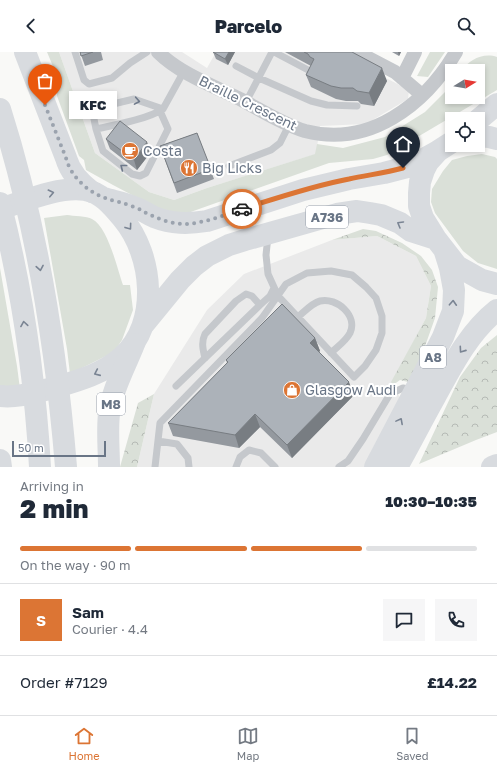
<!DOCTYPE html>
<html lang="en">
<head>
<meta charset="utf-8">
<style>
  body { margin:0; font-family:"Golos Text",sans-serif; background:#f6f6f7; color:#1f2937; height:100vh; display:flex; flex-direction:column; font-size:15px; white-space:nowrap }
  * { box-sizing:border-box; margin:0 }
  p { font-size:13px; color:#747a83 }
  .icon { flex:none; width:22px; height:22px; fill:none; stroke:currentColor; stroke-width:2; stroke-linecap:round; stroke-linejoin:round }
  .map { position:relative; height:415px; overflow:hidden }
  .side { display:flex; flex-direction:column; background:#fff; flex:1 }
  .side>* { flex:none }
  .needle { width:26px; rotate:79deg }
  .fabs { position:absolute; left:445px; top:12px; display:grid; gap:8px }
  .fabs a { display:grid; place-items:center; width:40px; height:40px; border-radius:0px; background:#fff; box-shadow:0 2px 6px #0003; font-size:20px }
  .scale { position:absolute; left:12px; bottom:10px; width:94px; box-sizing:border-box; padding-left:4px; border:2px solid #697586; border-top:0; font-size:11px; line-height:14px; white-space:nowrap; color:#697586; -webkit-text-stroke:3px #fff; paint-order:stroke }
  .pin { position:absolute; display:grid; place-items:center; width:34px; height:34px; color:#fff; margin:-41px -17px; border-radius:50% 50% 50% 0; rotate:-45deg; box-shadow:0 0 4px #0007 }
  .pin .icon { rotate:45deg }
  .courier { position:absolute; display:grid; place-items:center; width:40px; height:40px; margin:-20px; border:3px solid #dc7534; border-radius:50%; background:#fff; color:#222; box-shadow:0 1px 5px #0007 }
  .bubble { position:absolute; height:28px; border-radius:0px; background:#fff; box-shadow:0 2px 6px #0003; font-size:13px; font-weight:800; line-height:28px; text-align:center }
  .headline em { font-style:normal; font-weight:800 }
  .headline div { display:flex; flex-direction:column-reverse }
  .headline { display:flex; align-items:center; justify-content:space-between; height:68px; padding:0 20px }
  h1 { font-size:26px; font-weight:800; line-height:30px }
  .bar { display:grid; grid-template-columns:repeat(4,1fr); gap:6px 4px; align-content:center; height:48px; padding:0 20px }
  .bar i { height:5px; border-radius:3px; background:#e0e1e3 }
  .bar .selected { background:#dc7534 }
  .bar p { grid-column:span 4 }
  .line { display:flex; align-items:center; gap:10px; padding:0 20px; border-top:1px solid #e0e1e3 }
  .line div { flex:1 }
  .round { display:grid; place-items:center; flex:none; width:42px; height:42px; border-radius:0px; background:#f6f6f7 }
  header { display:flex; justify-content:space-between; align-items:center; height:52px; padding:0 20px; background:#fff; font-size:18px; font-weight:800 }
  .tab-bar { display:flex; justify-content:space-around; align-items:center; height:56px; border-top:1px solid #e0e1e3; background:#fff; font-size:11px; color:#747a83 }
  .tab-bar a { display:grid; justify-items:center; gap:2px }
  .tab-bar .selected { color:#dc7534 }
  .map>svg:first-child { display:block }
  .built { fill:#eaeaea }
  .green { fill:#dae0d8 }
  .forest { fill:url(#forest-crowns) }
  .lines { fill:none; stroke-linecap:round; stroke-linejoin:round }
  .lane { stroke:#c5c8cc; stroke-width:7 }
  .street { stroke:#c5c8cc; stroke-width:14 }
  .primary { stroke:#d8dbdf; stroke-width:22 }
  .highway { stroke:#d8dbdf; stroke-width:22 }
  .wall { fill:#94999f }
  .shaded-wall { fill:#787d82 }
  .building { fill:#acb2b9; stroke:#787d82 }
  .oneway { stroke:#6e798a }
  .oneway2 { stroke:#7a8493 }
  .done { stroke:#9ba3ae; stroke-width:4; stroke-dasharray:0 7.2 }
  .route { stroke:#dc7534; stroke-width:5 }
  .labels { text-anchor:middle; stroke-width:4; stroke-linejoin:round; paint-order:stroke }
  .shield { fill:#fff; stroke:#969eaa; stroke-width:1 }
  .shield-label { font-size:13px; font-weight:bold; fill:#697586 }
  .street-label { font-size:14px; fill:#697586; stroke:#fff }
  .poi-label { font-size:14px; fill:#697586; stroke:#fff; text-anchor:start }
</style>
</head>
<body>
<header><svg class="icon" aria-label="back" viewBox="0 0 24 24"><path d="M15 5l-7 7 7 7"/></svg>Parcelo<svg class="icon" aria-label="search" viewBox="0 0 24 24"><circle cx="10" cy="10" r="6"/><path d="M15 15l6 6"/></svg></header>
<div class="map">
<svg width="497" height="415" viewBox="0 0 497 415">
  <defs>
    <pattern id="forest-crowns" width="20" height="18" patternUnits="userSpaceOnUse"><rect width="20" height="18" fill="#dae0d8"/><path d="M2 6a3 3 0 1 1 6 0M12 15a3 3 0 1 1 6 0" fill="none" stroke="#b5bab5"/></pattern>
  </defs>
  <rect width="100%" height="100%" fill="#f9f9f7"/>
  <!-- built -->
  <path class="built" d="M 59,0 L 182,0 L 207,16 L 216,0 L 336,0 L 409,38 L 408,47 L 366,72 L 320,74 L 316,102 L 207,136 L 174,148 L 149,140 L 95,101 Z
    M 377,184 L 416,204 L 431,234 L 426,266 L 392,330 L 401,348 L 364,415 L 137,415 L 154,342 L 207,258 L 244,222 L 332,188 Z"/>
  <!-- green -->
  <path class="green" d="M 47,0 L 59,0 L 95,101 L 149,140 L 174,148 L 207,136 L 315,102 L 317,92 L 343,96 L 385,85 L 425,60 L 447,38 L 452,31 L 452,45 L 478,45 L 478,19 L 461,19 C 469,8 483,0 497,5 L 497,38 L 387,103 L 373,107 L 329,111 L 185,162 L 166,161 L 113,133 L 86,118 L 84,108 L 79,104 L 57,44 L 57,24 Z
    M 430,0 L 445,0 L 428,25 L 417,24 Z
    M 482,102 L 495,105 L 497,107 L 497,217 L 478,211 L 463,199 L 435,161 L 431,150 L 432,137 L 443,119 L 452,108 L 467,104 Z
    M 67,163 C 73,164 87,164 92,167 C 108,175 117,216 123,233 L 130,233 L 133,258 L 122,288 L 114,300 L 70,322 L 67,297 L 44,166 Z
    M 0,216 L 17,314 L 20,337 L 0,339 Z"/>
  <!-- forest -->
  <path class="forest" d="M 363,177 L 376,179 L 402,191 L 421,204 L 432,218 L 438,235 L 435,266 L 412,331 L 400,328 L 393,333 L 391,330 L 426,266 L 431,234 L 416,204 L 377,184 L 332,188 Z
    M 497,283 L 497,380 L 476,388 L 419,412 L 460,325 L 481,296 Z
    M 154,342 L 137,415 L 120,415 L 138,351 Z"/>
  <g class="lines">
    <!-- lane -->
    <path class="lane" d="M 75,0 L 84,28 L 89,32 L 112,26 L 130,11 L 147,0
      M 274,0 L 310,19
      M 236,14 L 259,26 L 311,49 L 327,53 L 357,54
      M 246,50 L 272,0
      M 163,57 L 134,47 L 92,57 L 96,77 C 115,73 148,67 163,57 L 184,19
      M 96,77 L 103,99 L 132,122 L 140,124 L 146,121 L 168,77 L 160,59
      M 229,114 L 271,98 L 280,91 L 289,73
      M 298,265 C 304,260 312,251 320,249 C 337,245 358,264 350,281 C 346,289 337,295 331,301
      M 205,306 C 203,298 201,290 205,282 L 236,249 L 246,242 L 252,244 L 260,253
      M 176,334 L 260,253 L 270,244 L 274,236
      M 158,389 L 177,392 L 188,406 L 189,415
      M 155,415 L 160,371 L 262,266 L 286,232 L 307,221 L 331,219 L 352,223 L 366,235 L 376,246 L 382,264 L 382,281 L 376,298 L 365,314 L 354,325 L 278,244 L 268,222 L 266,203 L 268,184
      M 236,415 L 240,405 L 249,398 L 261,401 L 275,415
      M 339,415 L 348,409 L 363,387 L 390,342 L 403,336 L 412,338"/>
    <!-- street -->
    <path class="street" d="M 158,0 C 179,21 213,34 240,47 C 261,58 282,72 305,79 C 369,96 425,53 456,0
      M 357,0 L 395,20 L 422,43
      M 402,26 L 415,0"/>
    <!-- primary -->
    <path class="primary" d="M 478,68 L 497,52
      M 478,84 L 489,85 L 497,87
      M 452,90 L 438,99 L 428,110 L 424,118 L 420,130 L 419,141 L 419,154 L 423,166 L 436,187 L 457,214 L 482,228 L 497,232
      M 104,146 C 114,149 125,151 134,155 C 141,157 147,162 154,165 C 172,172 188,172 207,169 L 303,138 L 349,127 L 384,121 L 411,114 L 438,99
      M 0,157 C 25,149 59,134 85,138 C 101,140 113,155 123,167 C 153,203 160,271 122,305 C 103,322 77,329 53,336 C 36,340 18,346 0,344
      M 144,272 L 180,228 L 194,214 L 207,204 L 229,193 L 245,188 L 337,162 L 357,159 L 370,161 L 381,163 L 400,171 L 411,179 L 436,187
      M 375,415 L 443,285 L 453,259 L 454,238 L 450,216 L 445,200
      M 397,415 C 410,392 422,368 435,345 C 452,314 469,280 497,258"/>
    <!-- highway -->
    <path class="highway" d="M 25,0 L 66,106 C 70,120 80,131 92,140
      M 0,57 C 37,173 56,293 66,415
      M 0,151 C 22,236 35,328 40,415
      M 0,408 L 1,415
      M 109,415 C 109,398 107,380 109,362 C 112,338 125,315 134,292
      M 492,415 L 497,413"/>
  </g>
  <!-- wall -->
  <path class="wall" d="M 80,0 L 101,0 L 103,8 L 85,14 Z
    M 213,0 L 235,0 L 228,13 L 216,7 Z
    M 285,0 L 352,0 L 387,29 L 374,54 L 361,52 L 358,49 L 346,49 L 336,47 L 311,35 L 306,23 L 311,14 Z
    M 392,0 L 401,0 L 399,4 Z
    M 197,81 L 214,127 L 177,141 L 160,94 Z
    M 106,87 L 151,100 L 137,118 L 110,97 Z
    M 315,286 L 320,299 L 319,300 L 354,343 L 292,406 L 260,375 L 239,396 L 173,384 L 168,371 L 227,311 L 226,308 Z"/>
  <!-- shaded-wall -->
  <path class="shaded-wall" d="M 229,0 L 235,0 L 228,13 L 225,7 Z
    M 398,0 L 401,0 L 399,4 Z
    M 382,16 L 387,29 L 374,54 L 369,41 Z
    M 147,90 L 151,100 L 137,118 L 134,108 Z
    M 315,286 L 320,299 L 314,304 L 310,291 Z
    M 349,330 L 354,343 L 292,406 L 287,393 Z
    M 255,362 L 260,375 L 239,396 L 235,383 Z"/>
  <!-- building -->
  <path class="building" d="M 80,0 L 93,0 L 81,4 Z
    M 213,0 L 229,0 L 225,7 Z
    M 304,0 L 352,0 L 382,16 L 369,41 L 357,39 L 353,36 L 341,36 L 331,34 L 306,23 L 314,7 L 310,5 L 308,2 Z
    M 120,69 L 147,90 L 134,108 L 106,87 Z
    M 197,81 L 211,117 L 174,131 L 160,94 Z
    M 282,252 L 315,286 L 310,291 L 349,330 L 287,393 L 255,362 L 235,383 L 168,371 L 228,310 L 226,308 Z"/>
  <!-- one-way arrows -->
  <defs><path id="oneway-chevron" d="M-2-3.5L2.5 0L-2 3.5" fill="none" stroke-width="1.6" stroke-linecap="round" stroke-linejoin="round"/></defs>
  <g class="oneway">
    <use href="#oneway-chevron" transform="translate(137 49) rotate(10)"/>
    <use href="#oneway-chevron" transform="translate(123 115) rotate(-142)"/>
  </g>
  <g class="oneway2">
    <use href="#oneway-chevron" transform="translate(51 141) rotate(-13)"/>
    <use href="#oneway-chevron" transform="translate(400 172) rotate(-150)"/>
    <use href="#oneway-chevron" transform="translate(129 175) rotate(54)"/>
    <use href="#oneway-chevron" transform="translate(40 216) rotate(80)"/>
    <use href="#oneway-chevron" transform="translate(453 251) rotate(-87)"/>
    <use href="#oneway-chevron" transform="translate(24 272) rotate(-99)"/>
    <use href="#oneway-chevron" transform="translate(462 298) rotate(125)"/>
    <use href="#oneway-chevron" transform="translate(97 321) rotate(156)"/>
    <use href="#oneway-chevron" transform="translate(400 369) rotate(-62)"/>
  </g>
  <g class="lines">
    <!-- done -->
    <path class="done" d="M 45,53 L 66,106 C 70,123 87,140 105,146 C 114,149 124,151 134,155 C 141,157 146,162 153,164 C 163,169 175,172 186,172 C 205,171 224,163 242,157"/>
    <!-- route -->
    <path class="route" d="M 242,157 C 277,146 312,134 349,127 C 367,123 385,121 403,116"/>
  </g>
  <!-- icons -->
  <defs>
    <symbol id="cafe-disc" viewBox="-11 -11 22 22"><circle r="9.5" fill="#dc7534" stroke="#fff"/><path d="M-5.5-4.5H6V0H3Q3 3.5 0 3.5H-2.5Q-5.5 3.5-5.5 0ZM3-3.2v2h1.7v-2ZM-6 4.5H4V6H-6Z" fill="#fff"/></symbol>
    <symbol id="restaurant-disc" viewBox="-11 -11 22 22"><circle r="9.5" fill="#dc7534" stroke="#fff"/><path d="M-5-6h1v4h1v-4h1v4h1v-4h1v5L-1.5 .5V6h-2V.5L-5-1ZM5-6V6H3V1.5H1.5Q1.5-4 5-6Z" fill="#fff"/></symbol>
    <symbol id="shop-disc" viewBox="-11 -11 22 22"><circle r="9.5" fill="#dc7534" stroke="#fff"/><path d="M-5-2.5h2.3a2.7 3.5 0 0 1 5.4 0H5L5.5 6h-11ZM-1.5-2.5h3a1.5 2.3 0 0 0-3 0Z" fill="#fff"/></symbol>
  </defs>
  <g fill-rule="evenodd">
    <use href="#cafe-disc" x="120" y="89" width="20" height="20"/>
    <use href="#restaurant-disc" x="179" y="106" width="20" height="20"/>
    <use href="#shop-disc" x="282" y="328" width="20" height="20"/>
  </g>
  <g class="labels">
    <!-- shield labels -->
    <g class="shield">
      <rect x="306" y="154" width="42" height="22" rx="3"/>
      <rect x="420" y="294" width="26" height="22" rx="3"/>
      <rect x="97" y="341" width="28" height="22" rx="3"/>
    </g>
    <g class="shield-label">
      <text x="327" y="170">A736</text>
      <text x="433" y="310">A8</text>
      <text x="111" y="357">M8</text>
    </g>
    <!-- street labels -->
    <g class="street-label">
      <text transform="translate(248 51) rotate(26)" y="5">Braille Crescent</text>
    </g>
    <!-- poi labels -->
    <g class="poi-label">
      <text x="143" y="104">Costa</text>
      <text x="202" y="121">Big Licks</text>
      <text x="305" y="343">Glasgow Audi</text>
    </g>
  </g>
</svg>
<div class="fabs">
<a><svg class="needle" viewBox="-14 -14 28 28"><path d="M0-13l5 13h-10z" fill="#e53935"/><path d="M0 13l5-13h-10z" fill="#747a83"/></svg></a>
<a><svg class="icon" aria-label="locate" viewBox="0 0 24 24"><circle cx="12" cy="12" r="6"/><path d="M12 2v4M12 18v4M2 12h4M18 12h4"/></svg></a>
</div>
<div class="scale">50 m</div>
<div class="pin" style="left:45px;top:53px;background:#ea580c"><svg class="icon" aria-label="bag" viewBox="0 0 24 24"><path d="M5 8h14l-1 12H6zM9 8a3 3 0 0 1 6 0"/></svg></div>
<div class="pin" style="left:403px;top:116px;background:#1f2937"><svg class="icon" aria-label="home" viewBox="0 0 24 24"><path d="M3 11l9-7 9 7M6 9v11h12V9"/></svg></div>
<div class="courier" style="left:242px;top:157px"><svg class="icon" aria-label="car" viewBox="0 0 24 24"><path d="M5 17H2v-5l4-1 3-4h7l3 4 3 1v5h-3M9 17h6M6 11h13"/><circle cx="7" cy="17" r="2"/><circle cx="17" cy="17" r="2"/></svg></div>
<div class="bubble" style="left:69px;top:39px;width:48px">KFC</div>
</div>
<section class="side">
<div class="headline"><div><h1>2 min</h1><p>Arriving in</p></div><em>10:30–10:35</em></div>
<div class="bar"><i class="selected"></i><i class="selected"></i><i class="selected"></i><i></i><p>On the way · 90 m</p></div>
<div class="line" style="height:72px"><b class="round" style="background:#dc7534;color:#fff">S</b><div><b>Sam</b><p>Courier · 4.4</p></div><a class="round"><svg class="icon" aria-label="chat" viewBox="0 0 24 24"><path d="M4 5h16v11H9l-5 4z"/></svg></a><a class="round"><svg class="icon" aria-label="phone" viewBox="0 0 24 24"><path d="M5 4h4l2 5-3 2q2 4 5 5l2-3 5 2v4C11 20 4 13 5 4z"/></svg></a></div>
<div class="line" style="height:52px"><div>Order #7129</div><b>£14.22</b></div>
</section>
<nav class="tab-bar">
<a class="selected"><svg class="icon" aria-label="home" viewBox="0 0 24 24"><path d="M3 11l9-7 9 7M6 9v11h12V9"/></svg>Home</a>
<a><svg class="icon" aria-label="map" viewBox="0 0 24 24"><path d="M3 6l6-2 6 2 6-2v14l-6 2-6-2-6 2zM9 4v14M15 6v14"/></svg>Map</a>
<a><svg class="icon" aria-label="saved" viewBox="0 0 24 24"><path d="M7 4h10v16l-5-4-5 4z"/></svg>Saved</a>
</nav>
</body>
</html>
